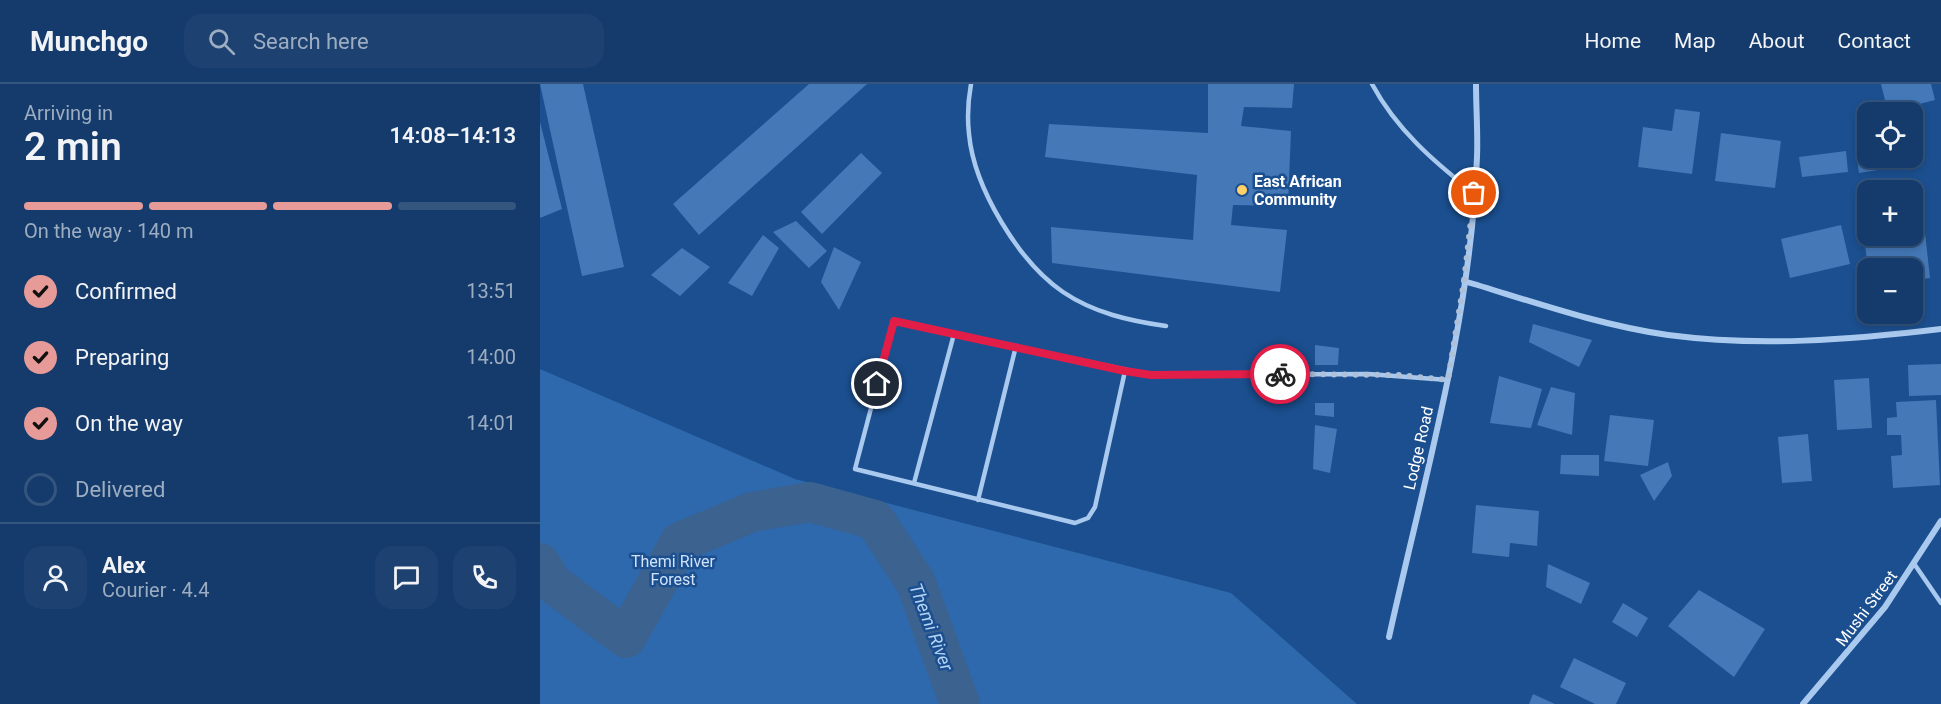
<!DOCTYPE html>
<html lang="en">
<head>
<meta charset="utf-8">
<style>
  body { margin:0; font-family:Roboto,sans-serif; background:#1d4271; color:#f1f3f6; height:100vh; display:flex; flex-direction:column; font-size:22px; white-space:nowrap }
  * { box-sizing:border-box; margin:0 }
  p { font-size:20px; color:#9dadc1 }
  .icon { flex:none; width:33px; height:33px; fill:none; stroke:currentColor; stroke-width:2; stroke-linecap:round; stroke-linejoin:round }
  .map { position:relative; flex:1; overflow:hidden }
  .drawer { display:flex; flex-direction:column; background:#143b6b; width:540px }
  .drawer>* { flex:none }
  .fabs { position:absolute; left:1317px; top:18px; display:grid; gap:12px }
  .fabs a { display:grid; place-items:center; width:66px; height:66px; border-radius:12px; background:#143b6b; box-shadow:0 3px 9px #0003,0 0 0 2px #33557e; font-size:30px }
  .pin { position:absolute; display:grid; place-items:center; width:51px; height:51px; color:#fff; margin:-26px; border:3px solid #fff; border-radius:50%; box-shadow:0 2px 6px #0007 }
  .courier { position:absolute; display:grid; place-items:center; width:60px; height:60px; margin:-30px; border:4px solid #e11d48; border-radius:50%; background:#fff; color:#222; box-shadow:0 2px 8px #0007 }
  .summary em { font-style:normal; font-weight:600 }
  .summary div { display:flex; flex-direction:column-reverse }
  .summary { display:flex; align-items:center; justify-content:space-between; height:102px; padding:0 24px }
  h1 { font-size:39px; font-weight:600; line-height:45px }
  .bar { display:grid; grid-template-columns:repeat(4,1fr); gap:9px 6px; align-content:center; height:72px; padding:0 24px }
  .bar i { height:8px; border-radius:4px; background:#33557e }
  .bar .selected { background:#e69b98 }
  .bar p { grid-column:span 4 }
  .line { display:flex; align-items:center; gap:15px; padding:0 24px; border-top:2px solid #33557e }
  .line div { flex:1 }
  .round { display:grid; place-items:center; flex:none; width:63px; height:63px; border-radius:18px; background:#1d4271 }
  ol { padding:0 24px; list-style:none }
  li { display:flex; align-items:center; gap:18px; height:66px }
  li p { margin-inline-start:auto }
  li .icon { padding:6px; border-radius:50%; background:#e69b98; color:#111; stroke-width:4 }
  li:last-child { color:#9dadc1 }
  li i { width:33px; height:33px; border:3px solid #33557e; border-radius:50% }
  header { display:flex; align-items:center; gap:36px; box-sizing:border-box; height:84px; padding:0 30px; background:#143b6b; border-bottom:2px solid #33557e }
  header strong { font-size:28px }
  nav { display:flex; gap:33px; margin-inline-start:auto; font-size:21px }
  .search { width:420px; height:54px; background:#1d4271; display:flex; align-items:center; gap:15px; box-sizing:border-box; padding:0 21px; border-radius:18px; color:#9dadc1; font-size:22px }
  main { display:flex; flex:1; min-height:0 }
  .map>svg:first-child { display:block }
  .green { fill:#2e69ad }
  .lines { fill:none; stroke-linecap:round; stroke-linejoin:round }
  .river { stroke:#3c6290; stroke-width:40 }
  .building { fill:#4478b7 }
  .lane { stroke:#a9c9ee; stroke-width:4.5 }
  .street { stroke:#a9c9ee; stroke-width:6 }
  .done { stroke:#afc1d8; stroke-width:6; stroke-dasharray:0 10.8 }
  .route { stroke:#e11d48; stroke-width:8 }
  .poi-dot { fill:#ffd166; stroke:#1b4f8f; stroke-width:2 }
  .labels { text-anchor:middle; stroke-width:5; stroke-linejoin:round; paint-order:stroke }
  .poi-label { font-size:16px; font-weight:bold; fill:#fff; stroke:#1b4f8f; text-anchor:start }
  .street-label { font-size:16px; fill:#fff; stroke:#1b4f8f }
  .park-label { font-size:16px; fill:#cfe3fa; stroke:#1b4f8f }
  .water-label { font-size:18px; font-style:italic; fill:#b5d3f5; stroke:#1b4f8f }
</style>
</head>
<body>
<header>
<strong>Munchgo</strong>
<div class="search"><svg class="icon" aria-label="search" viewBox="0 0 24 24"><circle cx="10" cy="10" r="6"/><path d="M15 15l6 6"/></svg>Search here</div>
<nav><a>Home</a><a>Map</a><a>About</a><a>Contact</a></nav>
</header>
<main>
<section class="drawer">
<div class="summary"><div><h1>2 min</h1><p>Arriving in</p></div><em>14:08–14:13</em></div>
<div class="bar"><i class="selected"></i><i class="selected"></i><i class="selected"></i><i></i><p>On the way · 140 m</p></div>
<ol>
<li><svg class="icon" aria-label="check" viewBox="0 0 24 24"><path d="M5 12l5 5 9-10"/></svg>Confirmed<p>13:51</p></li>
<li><svg class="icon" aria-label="check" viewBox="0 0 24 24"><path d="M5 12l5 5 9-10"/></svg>Preparing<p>14:00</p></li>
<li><svg class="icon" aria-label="check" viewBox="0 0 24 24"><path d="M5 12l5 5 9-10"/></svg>On the way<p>14:01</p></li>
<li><i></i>Delivered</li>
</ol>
<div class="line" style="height:108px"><a class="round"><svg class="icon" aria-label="person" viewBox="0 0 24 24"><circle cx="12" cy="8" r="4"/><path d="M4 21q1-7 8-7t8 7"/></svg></a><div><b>Alex</b><p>Courier · 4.4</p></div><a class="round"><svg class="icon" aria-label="chat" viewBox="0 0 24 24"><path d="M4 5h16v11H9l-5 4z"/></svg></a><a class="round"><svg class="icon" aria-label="phone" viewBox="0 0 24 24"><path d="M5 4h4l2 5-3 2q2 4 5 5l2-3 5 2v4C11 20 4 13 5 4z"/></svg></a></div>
</section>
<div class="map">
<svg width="1401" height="620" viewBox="0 0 1401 620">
  <rect width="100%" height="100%" fill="#1b4f8f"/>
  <!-- green -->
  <path class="green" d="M 0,285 L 255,395 L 691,509 L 817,620 L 0,620 Z"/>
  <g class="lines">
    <!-- river -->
    <path class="river" d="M 0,479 L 12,499 L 86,554 L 140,458 L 212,428 L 270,418 L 335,436 L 376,499 L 420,620"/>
  </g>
  <!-- building -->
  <path class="building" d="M 0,0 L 43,0 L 84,183 L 42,192 Z
    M 269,0 L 327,0 L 159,151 L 133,120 Z
    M 668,0 L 754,0 L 752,24 L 704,23 L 701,42 L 751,47 L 748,122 L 693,121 L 691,141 L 747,146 L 740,208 L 512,179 L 511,143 L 653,156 L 657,91 L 505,73 L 509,40 L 668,49 Z
    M 1341,0 L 1391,0 L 1395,16 L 1348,28 Z
    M 1135,25 L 1160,28 L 1152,90 L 1098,83 L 1103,43 L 1132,47 Z
    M 0,38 L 22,125 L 0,134 Z
    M 1181,49 L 1241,57 L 1235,104 L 1175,97 Z
    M 1306,67 L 1308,88 L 1262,93 L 1259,73 Z
    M 1328,68 L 1328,74 L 1361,74 L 1363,82 L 1319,89 L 1316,70 Z
    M 321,69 L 342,89 L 282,150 L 261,128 Z
    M 1383,130 L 1390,194 L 1372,196 L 1372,184 L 1328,184 L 1322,138 L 1328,137 L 1328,152 L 1372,152 L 1372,132 Z
    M 256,137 L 287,167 L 269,184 L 233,148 Z
    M 1301,141 L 1310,180 L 1250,194 L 1241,155 Z
    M 223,151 L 239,164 L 212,212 L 188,199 Z
    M 294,163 L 321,178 L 299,226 L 281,198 Z
    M 142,164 L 170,183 L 140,212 L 111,191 Z
    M 993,240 L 1052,256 L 1039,283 L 989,258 Z
    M 775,261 L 799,264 L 798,281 L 775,281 Z
    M 1401,280 L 1401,311 L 1369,312 L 1368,281 Z
    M 959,292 L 1002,305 L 991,344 L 950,339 Z
    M 1329,294 L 1332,344 L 1297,346 L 1294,296 Z
    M 1011,303 L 1035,309 L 1032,351 L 997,341 Z
    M 1396,316 L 1400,401 L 1353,404 L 1351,372 L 1362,371 L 1361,351 L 1347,351 L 1347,334 L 1357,333 L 1356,318 Z
    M 775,319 L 794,319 L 794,333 L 775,331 Z
    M 1070,331 L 1114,336 L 1108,382 L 1064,377 Z
    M 775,341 L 797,345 L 790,389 L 773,385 Z
    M 1268,350 L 1272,397 L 1242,399 L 1238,353 Z
    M 1021,371 L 1059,371 L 1059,392 L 1020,390 Z
    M 1128,378 L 1132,392 L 1114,417 L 1100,391 Z
    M 936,421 L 999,427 L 997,462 L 970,459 L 969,473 L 932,469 Z
    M 1008,480 L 1050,499 L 1041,520 L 1006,503 Z
    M 1159,506 L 1225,545 L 1194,593 L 1128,542 Z
    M 1083,519 L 1108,534 L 1097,553 L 1072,538 Z
    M 1034,574 L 1086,599 L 1076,620 L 1055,620 L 1020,603 Z
    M 993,610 L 1015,620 L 989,620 Z"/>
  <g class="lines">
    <!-- lane -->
    <path class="lane" d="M 431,0 C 428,17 427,33 429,50 C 434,104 479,178 523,208 C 554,229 590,237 626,242
      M 832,0 C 856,45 894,78 934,109
      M 585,287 L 555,423 L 548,434 L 535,439 L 315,385 L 354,237 L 611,291 L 828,290 L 908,296
      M 374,399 L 414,250
      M 438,416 L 476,262
      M 1375,481 L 1401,519"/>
    <!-- street -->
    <path class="street" d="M 924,197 C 991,217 1058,241 1128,251 C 1219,263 1310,256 1401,245
      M 849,553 C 884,395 931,236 937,73 C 938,49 936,24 936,0
      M 1263,620 L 1345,523 L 1401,437"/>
  </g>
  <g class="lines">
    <!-- done -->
    <path class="done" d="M 740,290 L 859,291 L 908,296 L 924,197 L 934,109"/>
    <!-- route -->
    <path class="route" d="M 337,300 L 354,237 L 585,287 L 611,291 L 740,290"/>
  </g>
  <!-- markers -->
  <circle class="poi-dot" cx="702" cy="106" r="6"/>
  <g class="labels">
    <!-- poi labels -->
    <g class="poi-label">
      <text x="714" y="103">East African<tspan x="714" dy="18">Community</tspan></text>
    </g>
    <!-- street labels -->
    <g class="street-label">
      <text transform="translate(878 364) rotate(-77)" y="6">Lodge Road</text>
      <text transform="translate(1326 524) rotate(-53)" y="6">Mushi Street</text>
    </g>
    <!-- park labels -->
    <g class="park-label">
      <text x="133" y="483">Themi River<tspan x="133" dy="18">Forest</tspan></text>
    </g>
    <!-- water labels -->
    <g class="water-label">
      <text transform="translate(391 543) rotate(69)" y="6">Themi River</text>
    </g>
  </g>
</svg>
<div class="fabs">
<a><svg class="icon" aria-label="locate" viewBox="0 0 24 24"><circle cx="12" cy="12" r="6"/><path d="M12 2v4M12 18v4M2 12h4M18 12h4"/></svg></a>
<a>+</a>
<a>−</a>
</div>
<div class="pin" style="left:934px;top:109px;background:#ea580c"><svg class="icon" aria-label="bag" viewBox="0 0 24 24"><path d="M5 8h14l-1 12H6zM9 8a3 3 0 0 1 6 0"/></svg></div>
<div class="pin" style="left:337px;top:300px;background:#1f2937"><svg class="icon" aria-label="home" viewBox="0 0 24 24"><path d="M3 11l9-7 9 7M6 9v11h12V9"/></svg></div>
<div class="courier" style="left:740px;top:290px"><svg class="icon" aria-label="bike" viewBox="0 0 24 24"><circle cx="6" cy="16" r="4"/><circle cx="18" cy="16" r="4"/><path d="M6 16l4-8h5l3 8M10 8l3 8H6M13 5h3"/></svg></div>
</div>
</main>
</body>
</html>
